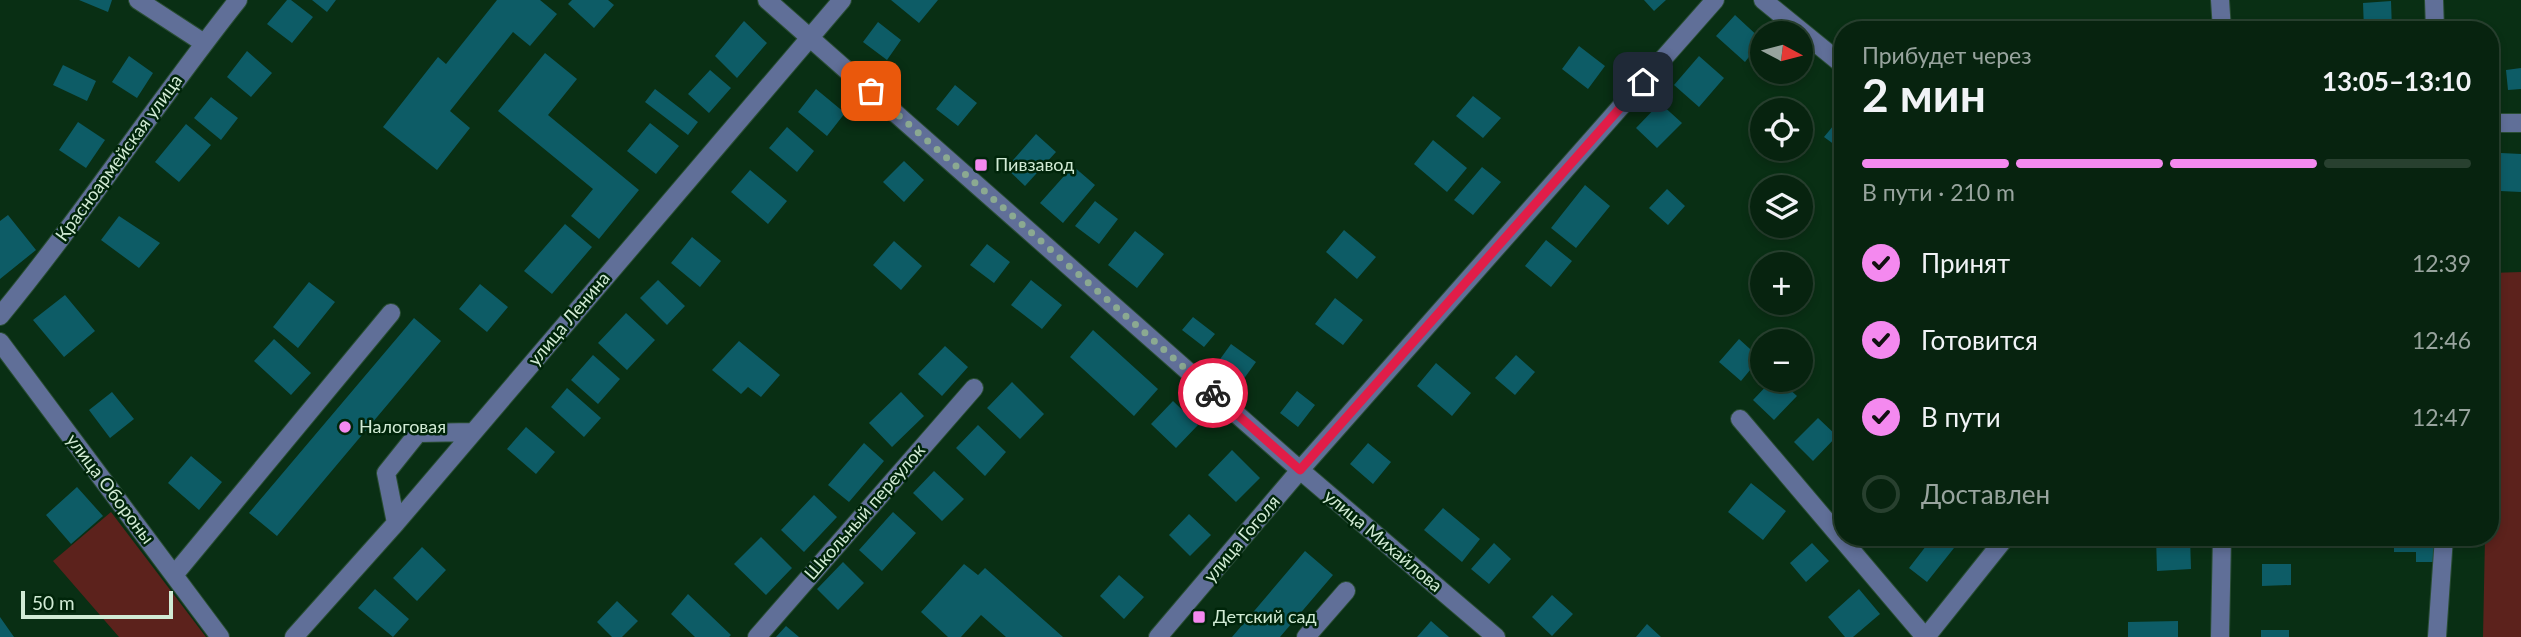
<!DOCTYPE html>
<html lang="ru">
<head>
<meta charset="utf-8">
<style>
  body { margin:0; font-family:Lato,sans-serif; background:#152f1d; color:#f1f3f6; height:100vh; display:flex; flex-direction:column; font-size:26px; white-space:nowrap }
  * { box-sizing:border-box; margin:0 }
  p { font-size:23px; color:#98a49e }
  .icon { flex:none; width:38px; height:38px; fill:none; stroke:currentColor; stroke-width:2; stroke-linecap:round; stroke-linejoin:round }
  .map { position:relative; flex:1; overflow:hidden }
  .side { position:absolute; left:1834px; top:21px; width:665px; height:525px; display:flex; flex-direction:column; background:#07230f; border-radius:28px; box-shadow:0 4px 10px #0003,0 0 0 2px #28402f }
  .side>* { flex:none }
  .needle { width:46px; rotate:97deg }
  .tools { position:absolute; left:1750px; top:21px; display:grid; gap:14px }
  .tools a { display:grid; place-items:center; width:63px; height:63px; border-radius:50%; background:#07230f; box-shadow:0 4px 10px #0003,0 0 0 2px #28402f; font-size:35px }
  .scale { position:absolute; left:21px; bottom:18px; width:152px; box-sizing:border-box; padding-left:7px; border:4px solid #d1ebd5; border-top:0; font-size:19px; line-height:24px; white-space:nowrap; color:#d1ebd5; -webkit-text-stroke:5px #00250a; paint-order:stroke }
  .pin { position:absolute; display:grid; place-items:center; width:60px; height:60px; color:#fff; margin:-30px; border-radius:14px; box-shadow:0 4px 10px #0006 }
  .courier { position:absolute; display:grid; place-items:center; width:70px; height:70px; margin:-35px; border:5px solid #e11d48; border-radius:50%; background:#fff; color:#222; box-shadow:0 2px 9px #0007 }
  .summary em { font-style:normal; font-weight:700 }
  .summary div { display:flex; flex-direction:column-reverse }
  .summary { display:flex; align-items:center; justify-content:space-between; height:119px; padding:0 28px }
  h1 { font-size:46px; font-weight:700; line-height:52px }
  .bar { display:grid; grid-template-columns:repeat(4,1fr); gap:10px 7px; align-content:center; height:84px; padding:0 28px }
  .bar i { height:9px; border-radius:5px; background:#28402f }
  .bar .current { background:#f489ef }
  .bar p { grid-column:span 4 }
  ol { padding:0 28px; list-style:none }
  li { display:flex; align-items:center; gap:21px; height:77px }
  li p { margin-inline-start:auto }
  li .icon { padding:7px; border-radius:50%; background:#f489ef; color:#111; stroke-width:4 }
  li:last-child { color:#98a49e }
  li i { width:38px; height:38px; border:4px solid #28402f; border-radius:50% }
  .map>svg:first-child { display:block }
  .green { fill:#5c221c }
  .building { fill:#0d5c66 }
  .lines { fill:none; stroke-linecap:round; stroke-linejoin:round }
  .minor-casing { stroke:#294d33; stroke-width:20 }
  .minor { stroke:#606f98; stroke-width:18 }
  .done { stroke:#8ba991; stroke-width:7; stroke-dasharray:0 12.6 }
  .route { stroke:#e11d48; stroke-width:9 }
  .poi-dot { fill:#f489ef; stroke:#00250a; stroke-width:2.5 }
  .labels { text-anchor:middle; stroke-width:5; stroke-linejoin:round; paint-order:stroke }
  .street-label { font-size:18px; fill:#d1ebd5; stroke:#00250a }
  .poi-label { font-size:18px; fill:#d1ebd5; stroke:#00250a; text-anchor:start }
</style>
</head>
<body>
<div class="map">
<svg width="2521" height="637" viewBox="0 0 2521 637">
  <rect width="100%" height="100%" fill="#092f14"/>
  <!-- green -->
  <path class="green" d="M 2521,272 L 2521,637 L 2483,637 L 2485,537 L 2490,537 L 2490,273 Z
    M 111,512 L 206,637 L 119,637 L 53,561 Z"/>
  <!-- building -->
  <path class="building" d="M 79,0 L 112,0 L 108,12 Z
    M 287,0 L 291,0 L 313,17 L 292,43 L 267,24 Z
    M 312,0 L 336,0 L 327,12 Z
    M 497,0 L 540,0 L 557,14 L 530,46 L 513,32 L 450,111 L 470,128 L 437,170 L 383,127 L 438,57 L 446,64 Z
    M 572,0 L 608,0 L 614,5 L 594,28 L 568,4 Z
    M 891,0 L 938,0 L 919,23 Z
    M 1644,0 L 1666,0 L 1654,11 Z
    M 2391,1 L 2392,30 L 2364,30 L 2363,3 Z
    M 1735,15 L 1762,40 L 1745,62 L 1716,36 Z
    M 744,21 L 767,43 L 737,78 L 715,56 Z
    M 878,22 L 901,40 L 887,60 L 863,42 Z
    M 1579,46 L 1605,66 L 1588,89 L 1562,69 Z
    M 247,51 L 272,73 L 251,97 L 227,77 Z
    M 545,53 L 577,79 L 548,115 L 639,190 L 599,239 L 571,216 L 593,189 L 498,111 Z
    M 129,56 L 153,73 L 137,98 L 112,82 Z
    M 1699,56 L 1724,78 L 1699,107 L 1674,85 Z
    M 63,65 L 96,81 L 87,101 L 53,85 Z
    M 2521,68 L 2521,89 L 2508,90 L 2506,70 Z
    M 710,70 L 731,88 L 709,113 L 688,94 Z
    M 955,85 L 977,103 L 958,126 L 936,109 Z
    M 655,89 L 698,122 L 688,135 L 645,102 Z
    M 816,89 L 845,113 L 827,136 L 798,112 Z
    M 1473,96 L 1501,118 L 1483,138 L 1456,116 Z
    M 211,97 L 238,118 L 221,140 L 194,118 Z
    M 1660,103 L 1682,123 L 1657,148 L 1636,128 Z
    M 1843,114 L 1843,151 L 1824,137 Z
    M 78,122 L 105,140 L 86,168 L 59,150 Z
    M 650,123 L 679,146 L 656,174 L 627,151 Z
    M 186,124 L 211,145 L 179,182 L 155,162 Z
    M 787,127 L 814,151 L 797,172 L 769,148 Z
    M 1036,134 L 1056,152 L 1025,186 L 1006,168 Z
    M 1433,140 L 1467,168 L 1447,192 L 1414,164 Z
    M 2501,153 L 2521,154 L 2521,192 L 2500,191 Z
    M 904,161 L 924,180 L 904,202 L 883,182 Z
    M 1073,166 L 1095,185 L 1063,223 L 1040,203 Z
    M 1482,167 L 1501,182 L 1473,215 L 1454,200 Z
    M 750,170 L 787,201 L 768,224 L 731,192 Z
    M 1585,185 L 1610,206 L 1576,248 L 1551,228 Z
    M 1667,189 L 1685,206 L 1668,225 L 1649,208 Z
    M 1095,201 L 1118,219 L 1099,244 L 1075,226 Z
    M 8,215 L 36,250 L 0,279 L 0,221 Z
    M 119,216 L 160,243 L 139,268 L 101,240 Z
    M 565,224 L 592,247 L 552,294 L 524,271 Z
    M 1344,230 L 1376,257 L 1357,279 L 1326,252 Z
    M 1135,231 L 1164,254 L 1137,288 L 1108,265 Z
    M 692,237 L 721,261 L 700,287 L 671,263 Z
    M 1546,240 L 1572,261 L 1551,287 L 1525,266 Z
    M 894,241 L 922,266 L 901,290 L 873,265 Z
    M 987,244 L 1010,262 L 994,283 L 970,265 Z
    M 658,280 L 685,306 L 667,325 L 640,298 Z
    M 1031,280 L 1062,305 L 1042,329 L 1011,305 Z
    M 309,282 L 335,302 L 298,348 L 273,327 Z
    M 480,284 L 508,307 L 487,332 L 459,309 Z
    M 65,295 L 95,331 L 64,357 L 33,320 Z
    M 1335,298 L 1363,320 L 1343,345 L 1315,324 Z
    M 626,313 L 655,340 L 627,370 L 598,343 Z
    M 1193,317 L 1215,334 L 1204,347 L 1182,330 Z
    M 414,318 L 441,341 L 277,536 L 249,513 Z
    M 1093,330 L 1158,389 L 1134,416 L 1070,357 Z
    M 274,339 L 311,373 L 291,395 L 254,361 Z
    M 1739,339 L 1760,358 L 1741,381 L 1719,362 Z
    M 739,341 L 780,375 L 761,397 L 748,387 L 741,394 L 712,370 Z
    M 1231,344 L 1256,362 L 1243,380 L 1218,362 Z
    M 945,346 L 968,367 L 942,396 L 918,374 Z
    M 593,355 L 620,379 L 598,404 L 571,380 Z
    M 1516,355 L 1535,372 L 1515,395 L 1495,378 Z
    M 1436,363 L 1471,393 L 1452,416 L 1417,386 Z
    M 1772,380 L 1779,380 L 1797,396 L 1774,420 L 1753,400 Z
    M 1012,382 L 1044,414 L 1020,439 L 987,408 Z
    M 567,388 L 601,418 L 584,437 L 551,407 Z
    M 1297,391 L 1315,405 L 1298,427 L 1280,413 Z
    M 112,392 L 134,419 L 110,438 L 89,410 Z
    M 901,392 L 924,416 L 892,447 L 869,423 Z
    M 1173,401 L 1198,425 L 1176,448 L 1151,424 Z
    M 1818,418 L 1837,436 L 1813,461 L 1794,442 Z
    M 978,425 L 1006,452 L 985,476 L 956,448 Z
    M 526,427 L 555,452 L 536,474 L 507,449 Z
    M 864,443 L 884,461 L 849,502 L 828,485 Z
    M 1368,443 L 1391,462 L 1373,484 L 1350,464 Z
    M 1232,450 L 1260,478 L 1236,502 L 1208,475 Z
    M 191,456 L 222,482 L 199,510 L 168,483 Z
    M 934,471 L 964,499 L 942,521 L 913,493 Z
    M 1843,476 L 1843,491 L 1835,484 Z
    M 1751,483 L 1786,511 L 1763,540 L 1728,512 Z
    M 77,487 L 103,516 L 71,544 L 46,515 Z
    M 814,495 L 837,517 L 804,552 L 781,530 Z
    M 1443,508 L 1480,539 L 1462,562 L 1424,530 Z
    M 893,512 L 916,533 L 882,571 L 859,550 Z
    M 1189,514 L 1211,535 L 1190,556 L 1169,535 Z
    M 761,537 L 792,568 L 766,595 L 734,564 Z
    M 1933,537 L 1940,537 L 1954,548 L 1927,582 L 1909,568 Z
    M 2156,537 L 2190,537 L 2191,569 L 2157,571 Z
    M 2394,537 L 2435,537 L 2435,562 L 2416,562 L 2416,552 L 2394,552 Z
    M 1494,543 L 1511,559 L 1489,584 L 1471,569 Z
    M 1812,543 L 1829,561 L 1806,582 L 1790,563 Z
    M 422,547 L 446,570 L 417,601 L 393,578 Z
    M 1305,551 L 1333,575 L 1280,637 L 1232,637 Z
    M 843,562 L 864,583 L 838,610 L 817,589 Z
    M 964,564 L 978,575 L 985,568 L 1063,637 L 1006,637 L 981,615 L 961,637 L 948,637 L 921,612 Z
    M 2262,564 L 2291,564 L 2291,585 L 2262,586 Z
    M 1119,575 L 1144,597 L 1124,619 L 1100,596 Z
    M 375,589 L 409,619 L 393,637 L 358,608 Z
    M 1859,589 L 1880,614 L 1853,637 L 1845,637 L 1828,617 Z
    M 688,594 L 731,635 L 729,637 L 695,637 L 671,614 Z
    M 1552,595 L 1573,614 L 1552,636 L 1532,617 Z
    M 617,601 L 638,621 L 622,637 L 612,637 L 597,622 Z
    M 0,617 L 14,637 L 0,637 Z
    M 1431,621 L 1449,637 L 1417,637 Z
    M 2178,621 L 2178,637 L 2128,637 L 2128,622 Z
    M 1647,624 L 1661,637 L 1636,637 Z
    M 786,626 L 799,637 L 776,637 Z
    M 2261,630 L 2289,630 L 2289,637 L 2261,637 Z"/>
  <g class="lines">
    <defs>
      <path id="minor" d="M 138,0 L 204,43
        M 767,0 L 1300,470 L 1496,637
        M 1763,0 L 1843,65
        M 2220,0 L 2222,30
        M 2434,0 L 2435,30
        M 2490,123 L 2521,123
        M 0,316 C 84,214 156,103 238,0
        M 0,342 L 220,637
        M 1740,419 L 1925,637
        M 396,523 L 386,473 L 418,433 L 473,432
        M 174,575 L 391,313
        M 294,637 L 396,523 L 842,0
        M 757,637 L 974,388
        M 1158,637 L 1300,470 L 1715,0
        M 1306,637 L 1346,591
        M 1926,637 L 2006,537
        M 2220,637 L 2222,537
        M 2437,637 L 2444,537"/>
    </defs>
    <!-- minor casing -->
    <use href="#minor" class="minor-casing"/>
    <!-- minor -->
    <use href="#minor" class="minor"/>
  </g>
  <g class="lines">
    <!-- done -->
    <path class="done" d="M 871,91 L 1213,393"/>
    <!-- route -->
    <path class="route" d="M 1213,393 L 1300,470 L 1643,82"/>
  </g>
  <!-- markers -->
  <g class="poi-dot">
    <rect x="974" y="158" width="14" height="14" rx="3.5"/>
    <circle cx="345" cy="427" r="7"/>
    <rect x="1192" y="610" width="14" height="14" rx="3.5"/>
  </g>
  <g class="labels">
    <!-- street labels -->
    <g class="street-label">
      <text transform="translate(119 158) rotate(-54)" y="6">Красноармейская улица</text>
      <text transform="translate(569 319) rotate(-50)" y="6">улица Ленина</text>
      <text transform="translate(110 489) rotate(53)" y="6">улица Обороны</text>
      <text transform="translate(865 512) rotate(-49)" y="6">Школьный переулок</text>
      <text transform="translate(1242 539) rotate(-50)" y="6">улица Гоголя</text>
      <text transform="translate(1383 541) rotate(40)" y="6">улица Михайлова</text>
    </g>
    <!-- poi labels -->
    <g class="poi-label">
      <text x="995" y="171">Пивзавод</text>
      <text x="359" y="433">Налоговая</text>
      <text x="1213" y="623">Детский сад</text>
    </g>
  </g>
</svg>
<div class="tools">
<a><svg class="needle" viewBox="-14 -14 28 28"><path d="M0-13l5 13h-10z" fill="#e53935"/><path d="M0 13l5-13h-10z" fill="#98a49e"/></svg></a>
<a><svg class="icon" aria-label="locate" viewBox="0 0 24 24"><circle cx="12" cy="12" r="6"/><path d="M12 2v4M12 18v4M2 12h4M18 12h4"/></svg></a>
<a><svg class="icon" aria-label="layers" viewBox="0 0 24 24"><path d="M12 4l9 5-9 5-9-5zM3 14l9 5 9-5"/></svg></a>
<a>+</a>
<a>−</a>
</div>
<div class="scale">50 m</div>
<div class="pin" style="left:871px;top:91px;background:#ea580c"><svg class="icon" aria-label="bag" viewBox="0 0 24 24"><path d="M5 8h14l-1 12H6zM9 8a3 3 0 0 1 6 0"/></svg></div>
<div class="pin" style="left:1643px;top:82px;background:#1f2937"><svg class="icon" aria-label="home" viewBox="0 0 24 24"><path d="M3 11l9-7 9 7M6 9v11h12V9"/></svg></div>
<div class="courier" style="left:1213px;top:393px"><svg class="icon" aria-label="bike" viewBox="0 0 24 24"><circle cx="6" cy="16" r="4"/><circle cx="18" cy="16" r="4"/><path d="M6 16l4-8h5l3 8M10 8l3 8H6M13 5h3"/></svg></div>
<section class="side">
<div class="summary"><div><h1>2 мин</h1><p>Прибудет через</p></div><em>13:05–13:10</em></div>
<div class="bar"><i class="current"></i><i class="current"></i><i class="current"></i><i></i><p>В пути · 210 m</p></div>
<ol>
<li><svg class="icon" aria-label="check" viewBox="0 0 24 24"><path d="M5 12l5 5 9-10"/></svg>Принят<p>12:39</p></li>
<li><svg class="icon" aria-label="check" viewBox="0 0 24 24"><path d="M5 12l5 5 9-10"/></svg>Готовится<p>12:46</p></li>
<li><svg class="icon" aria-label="check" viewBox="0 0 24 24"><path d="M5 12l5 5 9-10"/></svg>В пути<p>12:47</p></li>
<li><i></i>Доставлен</li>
</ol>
</section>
</div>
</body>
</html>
